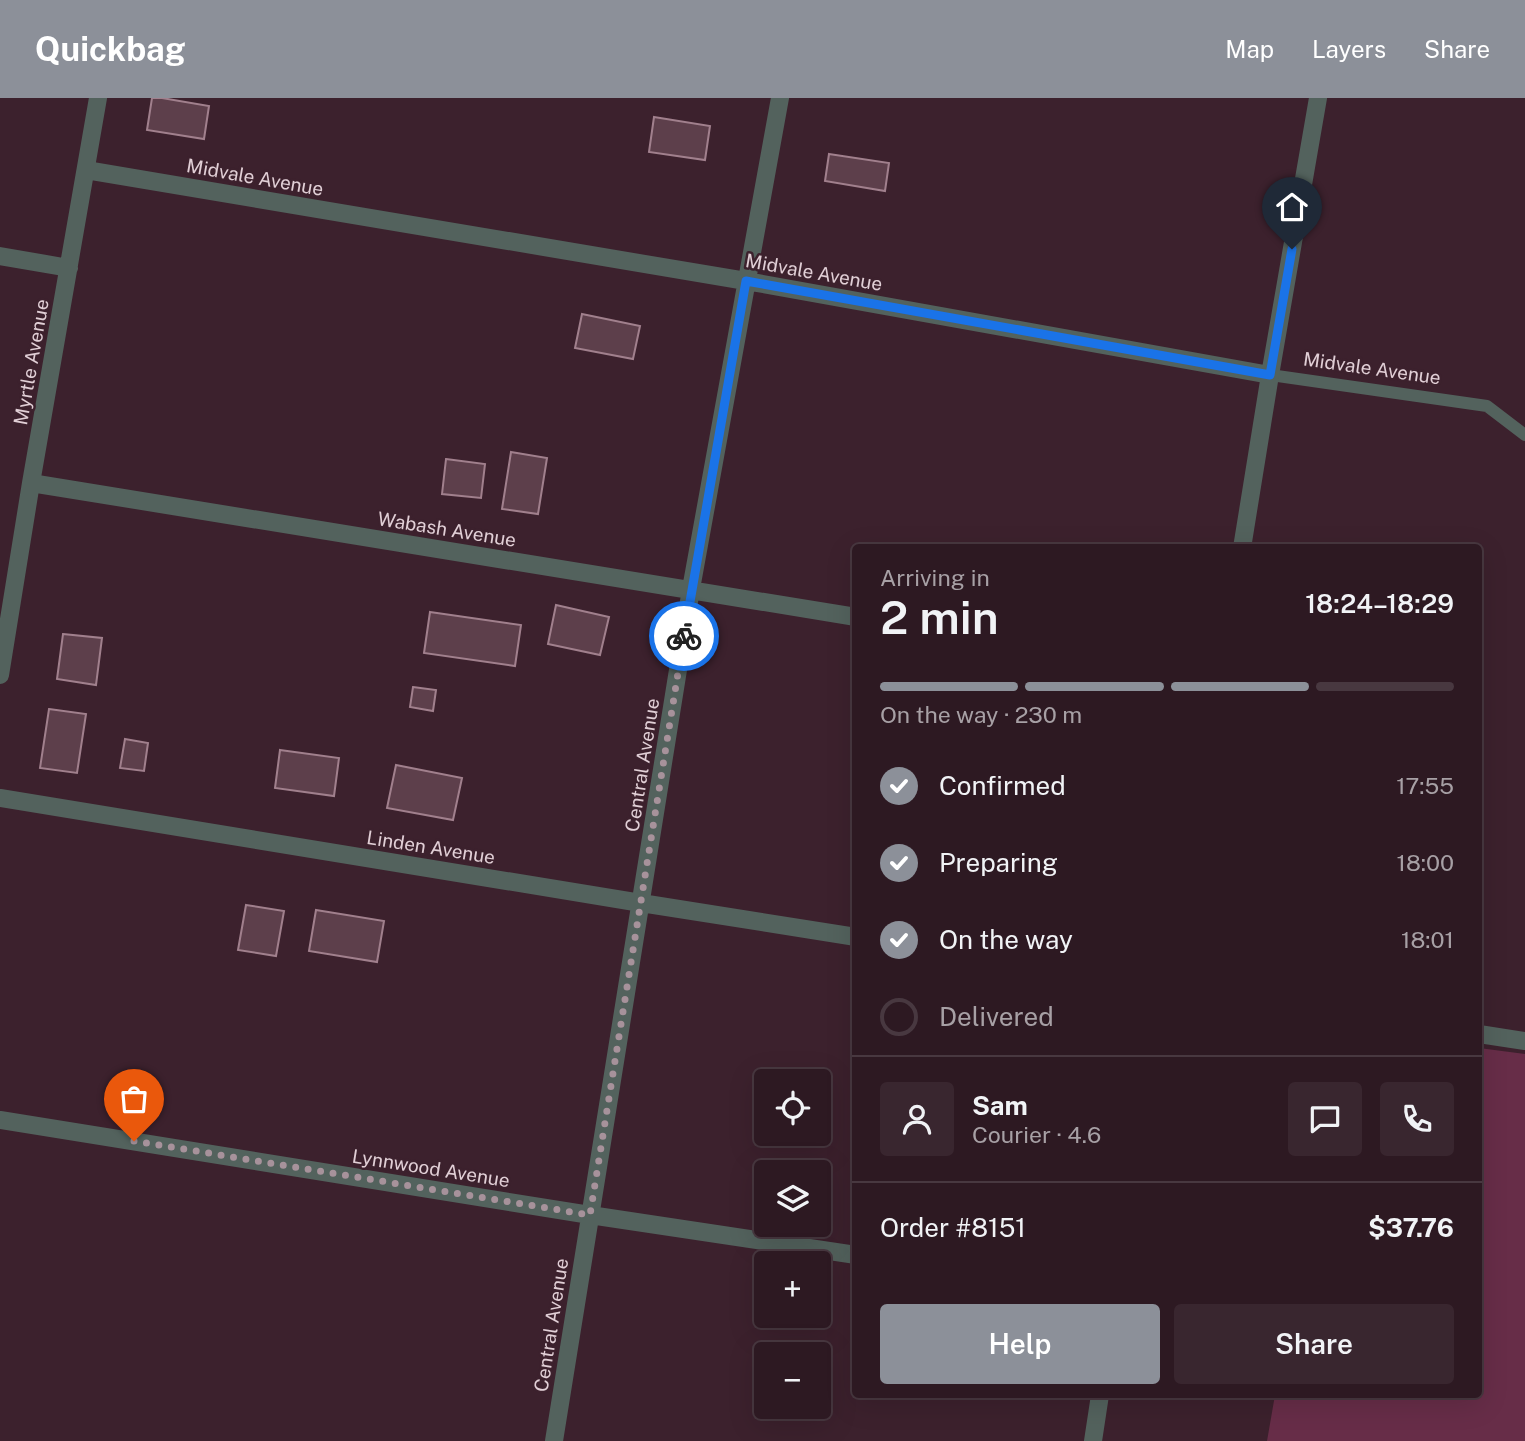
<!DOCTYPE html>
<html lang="en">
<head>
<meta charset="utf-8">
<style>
  body { margin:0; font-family:"Public Sans",sans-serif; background:#39262f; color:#f1f3f6; height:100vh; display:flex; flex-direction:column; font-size:26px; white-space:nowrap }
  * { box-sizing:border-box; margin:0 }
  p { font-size:23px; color:#a7a0a5 }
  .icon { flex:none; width:38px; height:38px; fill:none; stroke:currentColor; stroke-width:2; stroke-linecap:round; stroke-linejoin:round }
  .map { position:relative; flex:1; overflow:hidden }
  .sheet { position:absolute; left:852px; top:446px; width:630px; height:854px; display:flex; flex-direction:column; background:#2d1922; border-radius:7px; box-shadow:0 7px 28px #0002,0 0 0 2px #483840 }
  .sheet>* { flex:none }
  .tools { position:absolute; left:754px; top:971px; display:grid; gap:14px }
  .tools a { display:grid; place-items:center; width:77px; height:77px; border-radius:7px; background:#2d1922; box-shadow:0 7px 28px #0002,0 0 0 2px #483840; font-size:35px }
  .pin { position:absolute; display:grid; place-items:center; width:60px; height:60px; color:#fff; margin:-72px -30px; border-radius:50% 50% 50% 0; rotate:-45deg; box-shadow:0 0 7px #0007 }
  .pin .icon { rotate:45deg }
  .courier { position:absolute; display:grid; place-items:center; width:70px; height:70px; margin:-35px; border:5px solid #1a73e8; border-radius:50%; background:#fff; color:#222; box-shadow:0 2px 9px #0007 }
  .overview em { font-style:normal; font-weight:600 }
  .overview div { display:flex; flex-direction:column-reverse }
  .overview { display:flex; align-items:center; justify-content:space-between; height:119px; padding:0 28px }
  h1 { font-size:46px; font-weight:600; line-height:52px }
  .bar { display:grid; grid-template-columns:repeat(4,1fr); gap:10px 7px; align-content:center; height:84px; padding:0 28px }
  .bar i { height:9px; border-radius:5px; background:#483840 }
  .bar .on { background:#8c9099 }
  .bar p { grid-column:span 4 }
  .line { display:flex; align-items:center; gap:18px; padding:0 28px; border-top:2px solid #483840 }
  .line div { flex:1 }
  .round { display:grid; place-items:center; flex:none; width:74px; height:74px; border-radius:7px; background:#39262f }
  ol { padding:0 28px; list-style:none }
  li { display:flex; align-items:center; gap:21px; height:77px }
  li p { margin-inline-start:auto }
  li .icon { padding:7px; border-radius:50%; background:#8c9099; color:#fff; stroke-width:4 }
  li:last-child { color:#a7a0a5 }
  li i { width:38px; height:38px; border:4px solid #483840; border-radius:50% }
  .button { display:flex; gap:14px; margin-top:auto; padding:14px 28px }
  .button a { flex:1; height:80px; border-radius:7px; background:#8c9099; color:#fff; font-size:28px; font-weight:600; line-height:80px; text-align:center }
  .button a+a { background:#39262f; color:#f1f3f6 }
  header { display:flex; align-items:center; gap:42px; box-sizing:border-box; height:98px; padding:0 35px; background:#8c9099; color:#fff }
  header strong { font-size:33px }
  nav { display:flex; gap:38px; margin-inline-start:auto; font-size:24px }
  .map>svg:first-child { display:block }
  .green { fill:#672d48 }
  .building { fill:#5d3f4b; stroke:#a1808d; stroke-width:2 }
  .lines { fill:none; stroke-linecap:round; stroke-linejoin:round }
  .lane { stroke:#53625d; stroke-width:12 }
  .street { stroke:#53625d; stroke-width:18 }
  .done { stroke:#a7929b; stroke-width:7; stroke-dasharray:0 12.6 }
  .route { stroke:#1a73e8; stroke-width:9 }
  .labels { text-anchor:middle; stroke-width:5; stroke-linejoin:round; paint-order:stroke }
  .street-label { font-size:19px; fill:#e1cfd6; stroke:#3c212d }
</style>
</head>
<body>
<header>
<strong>Quickbag</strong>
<nav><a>Map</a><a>Layers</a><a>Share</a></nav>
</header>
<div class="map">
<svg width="1525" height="1343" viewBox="0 0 1525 1343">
  <rect width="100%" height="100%" fill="#3c212d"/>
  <!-- green -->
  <path class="green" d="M 1479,950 L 1525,956 L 1525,1343 L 1267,1343 L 1275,1297 L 1479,1297 Z"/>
  <!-- building -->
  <path class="building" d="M 152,0 L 162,0 L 209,8 L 204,41 L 147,32 Z
    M 654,19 L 710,28 L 705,62 L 649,54 Z
    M 829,56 L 889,65 L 885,93 L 825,83 Z
    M 582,216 L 640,228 L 633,261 L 575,250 Z
    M 511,354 L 547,360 L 538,416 L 502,411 Z
    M 446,361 L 485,366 L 481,400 L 442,396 Z
    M 556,507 L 609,519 L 600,557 L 548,546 Z
    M 430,514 L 521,527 L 515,568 L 424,555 Z
    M 63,536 L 102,540 L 96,587 L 57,581 Z
    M 413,589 L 436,592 L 433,613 L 410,609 Z
    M 49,611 L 86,616 L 77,675 L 40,670 Z
    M 125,641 L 148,645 L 144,673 L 120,670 Z
    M 280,652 L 339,660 L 334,698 L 275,690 Z
    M 396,667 L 462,680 L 453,722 L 387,710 Z
    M 246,807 L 284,813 L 276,858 L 238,852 Z
    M 316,812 L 384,823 L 377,864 L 309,853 Z"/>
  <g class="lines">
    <!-- lane -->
    <path class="lane" d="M 1270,277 L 1487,308 L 1525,337"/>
    <!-- street -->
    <path class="street" d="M 86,72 L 746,183 L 1270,277
      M 0,158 L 69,170
      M 31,385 L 856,519
      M 1242,450 L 1270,277 L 1318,0
      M 0,577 L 31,385 L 98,0
      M 0,700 L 641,805 L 856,839
      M 1479,936 L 1525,943
      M 0,1022 L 590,1117 L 856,1157
      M 554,1343 L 691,491 L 780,0
      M 1093,1343 L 1100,1297"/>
  </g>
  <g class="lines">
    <!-- done -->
    <path class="done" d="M 134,1043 L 590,1117 L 684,538"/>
    <!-- route -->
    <path class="route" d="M 684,538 L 746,183 L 1270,277 L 1292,151"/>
  </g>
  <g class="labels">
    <!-- street labels -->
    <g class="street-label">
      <text transform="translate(255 79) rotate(10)" y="7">Midvale Avenue</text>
      <text transform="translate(814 174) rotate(10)" y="7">Midvale Avenue</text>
      <text transform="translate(31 264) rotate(-80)" y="7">Myrtle Avenue</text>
      <text transform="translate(1372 270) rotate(8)" y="7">Midvale Avenue</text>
      <text transform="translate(447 431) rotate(9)" y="7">Wabash Avenue</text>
      <text transform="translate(642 667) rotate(-81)" y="7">Central Avenue</text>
      <text transform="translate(431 749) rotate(9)" y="7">Linden Avenue</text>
      <text transform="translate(431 1070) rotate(9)" y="7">Lynnwood Avenue</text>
      <text transform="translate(551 1227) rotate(-81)" y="7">Central Avenue</text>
    </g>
  </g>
</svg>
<div class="tools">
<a><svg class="icon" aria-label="locate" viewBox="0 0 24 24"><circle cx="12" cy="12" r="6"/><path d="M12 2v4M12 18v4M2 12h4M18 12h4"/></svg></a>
<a><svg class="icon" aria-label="layers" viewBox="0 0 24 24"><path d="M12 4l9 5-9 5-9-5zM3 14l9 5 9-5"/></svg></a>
<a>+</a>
<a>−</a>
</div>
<div class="pin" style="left:134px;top:1043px;background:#ea580c"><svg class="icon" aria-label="bag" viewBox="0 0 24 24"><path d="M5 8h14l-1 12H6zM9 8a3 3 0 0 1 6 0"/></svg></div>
<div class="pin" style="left:1292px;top:151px;background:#1f2937"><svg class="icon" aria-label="home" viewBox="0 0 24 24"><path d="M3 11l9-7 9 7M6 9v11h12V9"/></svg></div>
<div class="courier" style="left:684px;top:538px"><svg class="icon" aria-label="bike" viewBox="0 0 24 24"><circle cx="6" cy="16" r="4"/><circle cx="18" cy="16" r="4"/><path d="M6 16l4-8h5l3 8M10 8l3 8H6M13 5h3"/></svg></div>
<section class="sheet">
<div class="overview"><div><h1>2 min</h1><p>Arriving in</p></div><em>18:24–18:29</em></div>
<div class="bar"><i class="on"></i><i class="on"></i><i class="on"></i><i></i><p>On the way · 230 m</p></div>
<ol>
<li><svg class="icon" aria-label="check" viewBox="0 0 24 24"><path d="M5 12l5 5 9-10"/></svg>Confirmed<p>17:55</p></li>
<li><svg class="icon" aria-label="check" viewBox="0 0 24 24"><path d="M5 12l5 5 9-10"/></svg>Preparing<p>18:00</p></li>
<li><svg class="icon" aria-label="check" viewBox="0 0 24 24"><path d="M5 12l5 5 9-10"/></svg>On the way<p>18:01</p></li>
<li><i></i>Delivered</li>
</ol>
<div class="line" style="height:126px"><a class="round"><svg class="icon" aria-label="person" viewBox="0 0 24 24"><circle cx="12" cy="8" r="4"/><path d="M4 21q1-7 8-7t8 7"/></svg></a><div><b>Sam</b><p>Courier · 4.6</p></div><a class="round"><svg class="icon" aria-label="chat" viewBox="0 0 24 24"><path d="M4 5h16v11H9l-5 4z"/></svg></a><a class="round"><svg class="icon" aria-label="phone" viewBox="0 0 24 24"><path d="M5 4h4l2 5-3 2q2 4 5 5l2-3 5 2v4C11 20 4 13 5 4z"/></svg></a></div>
<div class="line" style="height:91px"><div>Order #8151</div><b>$37.76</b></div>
<div class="button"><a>Help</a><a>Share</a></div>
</section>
</div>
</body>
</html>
